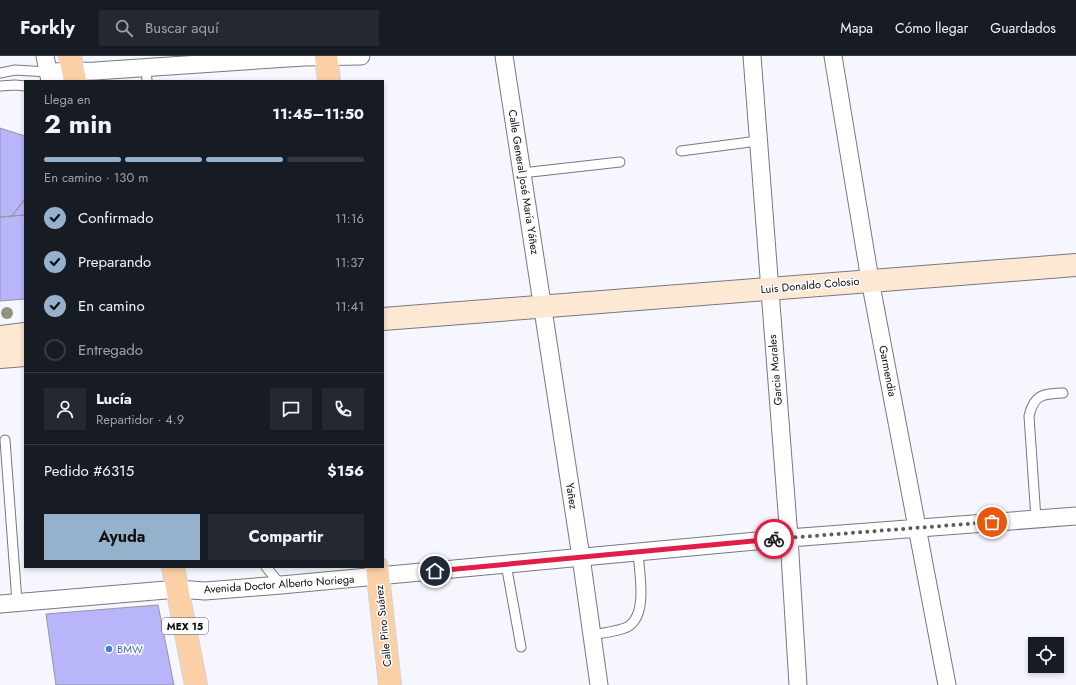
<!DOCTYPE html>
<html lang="es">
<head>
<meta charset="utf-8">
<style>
  body { margin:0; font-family:Jost,sans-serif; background:#242831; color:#f1f3f6; height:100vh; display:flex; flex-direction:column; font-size:15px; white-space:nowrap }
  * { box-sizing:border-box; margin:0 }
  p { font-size:13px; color:#9ea1a6 }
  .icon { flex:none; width:22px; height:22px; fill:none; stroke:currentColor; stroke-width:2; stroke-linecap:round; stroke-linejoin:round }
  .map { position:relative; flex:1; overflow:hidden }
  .panel { position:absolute; left:24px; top:24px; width:360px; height:488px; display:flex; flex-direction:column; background:#171b24; border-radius:0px; box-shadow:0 2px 6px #0003 }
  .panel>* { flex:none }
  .buttons { position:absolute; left:1028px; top:581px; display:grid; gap:8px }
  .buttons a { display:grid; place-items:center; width:36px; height:36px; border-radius:0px; background:#171b24; box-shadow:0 2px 6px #0003; font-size:20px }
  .pin { position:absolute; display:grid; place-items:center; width:34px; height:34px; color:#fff; margin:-17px; border:2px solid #fff; border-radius:50%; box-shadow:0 1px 4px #0007 }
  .courier { position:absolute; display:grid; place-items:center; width:40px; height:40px; margin:-20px; border:3px solid #e11d48; border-radius:50%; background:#fff; color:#222; box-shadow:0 1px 5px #0007 }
  .headline em { font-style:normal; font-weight:700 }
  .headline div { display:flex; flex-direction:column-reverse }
  .headline { display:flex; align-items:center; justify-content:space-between; height:68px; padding:0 20px }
  h1 { font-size:26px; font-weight:700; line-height:30px }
  .bar { display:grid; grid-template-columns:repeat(4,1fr); gap:6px 4px; align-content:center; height:48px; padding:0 20px }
  .bar i { height:5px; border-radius:3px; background:#363941 }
  .bar .selected { background:#95b1cc }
  .bar p { grid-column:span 4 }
  .line { display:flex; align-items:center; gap:10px; padding:0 20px; border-top:1px solid #363941 }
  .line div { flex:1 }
  .round { display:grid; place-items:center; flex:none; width:42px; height:42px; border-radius:0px; background:#242831 }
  ol { padding:0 20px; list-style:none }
  li { display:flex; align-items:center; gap:12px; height:44px }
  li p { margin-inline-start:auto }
  li .icon { padding:4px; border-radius:50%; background:#95b1cc; color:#111; stroke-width:4 }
  li:last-child { color:#9ea1a6 }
  li i { width:22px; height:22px; border:2px solid #363941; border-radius:50% }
  .button { display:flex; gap:8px; margin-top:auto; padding:8px 20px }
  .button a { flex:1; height:46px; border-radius:0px; background:#95b1cc; color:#111; font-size:16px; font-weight:700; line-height:46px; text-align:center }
  .button a+a { background:#242831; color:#f1f3f6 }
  header { display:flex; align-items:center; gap:24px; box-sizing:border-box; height:56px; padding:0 20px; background:#171b24; border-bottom:1px solid #363941 }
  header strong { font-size:19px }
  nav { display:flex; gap:22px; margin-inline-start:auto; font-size:14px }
  .search { width:280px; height:36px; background:#242831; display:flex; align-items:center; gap:10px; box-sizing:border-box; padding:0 14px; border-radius:0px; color:#9ea1a6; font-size:15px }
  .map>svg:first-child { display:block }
  .building { fill:#b8b5fa; stroke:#94949d }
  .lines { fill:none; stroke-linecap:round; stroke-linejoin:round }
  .lane-casing { stroke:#787881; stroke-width:11 }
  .street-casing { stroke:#787881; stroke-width:19 }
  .secondary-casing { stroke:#787881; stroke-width:24 }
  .primary-casing { stroke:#d3d3d4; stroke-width:24 }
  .lane { stroke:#fff; stroke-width:9 }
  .street { stroke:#fff; stroke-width:17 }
  .secondary { stroke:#fde8d3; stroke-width:22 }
  .primary { stroke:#fbd0a7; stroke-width:22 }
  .tree { fill:#92927f }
  .done { stroke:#5d5d62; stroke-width:4; stroke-dasharray:0 7.2 }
  .route { stroke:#e11d48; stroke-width:5 }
  .shop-dot { fill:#3f7fe0; stroke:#fff; stroke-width:1.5 }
  .labels { text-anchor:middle; stroke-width:3; stroke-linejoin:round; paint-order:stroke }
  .shield { fill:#fff; stroke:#545456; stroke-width:1 }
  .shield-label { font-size:10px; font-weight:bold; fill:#0b0b0e }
  .street-label { font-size:11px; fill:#0b0b0e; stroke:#fff }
  .shop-label { font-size:11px; fill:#366cbe; stroke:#fff; text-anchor:start }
</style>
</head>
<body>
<header>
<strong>Forkly</strong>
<div class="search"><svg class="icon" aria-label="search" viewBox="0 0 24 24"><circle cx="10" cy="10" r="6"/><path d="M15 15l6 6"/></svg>Buscar aquí</div>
<nav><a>Mapa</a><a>Cómo llegar</a><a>Guardados</a></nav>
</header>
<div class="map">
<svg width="1076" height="629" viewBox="0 0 1076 629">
  <rect width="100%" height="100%" fill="#f6f6fe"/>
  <!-- building -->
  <path class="building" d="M 0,72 L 25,80 L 25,143 L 12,160 L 0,161 Z
    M 24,144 L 25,159 L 12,160 Z
    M 25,159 L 25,243 L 0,245 L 0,161 Z
    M 158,549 L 174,629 L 56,629 L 46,558 Z"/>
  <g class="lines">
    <defs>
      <path id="lane" d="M 146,12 L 147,25
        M 0,17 L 15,14 L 48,16
        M 0,30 L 15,29 L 25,30
        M 681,95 L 758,85
        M 522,117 L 620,106
        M 5,384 L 17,546
        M 1036,463 L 1029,360 C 1034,338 1043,338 1063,337
        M 506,508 L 521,591
        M 266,511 L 281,529
        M 592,579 C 601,577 622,575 629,570 C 648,557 639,516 638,496"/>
      <path id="street" d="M 45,0 L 50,25
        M 504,0 L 581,501 L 599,629
        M 752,0 L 789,482 L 798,629
        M 833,0 L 870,224 L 947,629
        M 48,16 L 95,15 L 304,1 L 361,0
        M 0,548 L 178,533 L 205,535 L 281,529 L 789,482 L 1076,460"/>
      <path id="secondary" d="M 383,263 L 1076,209
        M 0,281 L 25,278
        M 0,301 L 25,299"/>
      <path id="primary" d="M 70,0 L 75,25
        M 326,0 L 329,25
        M 173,511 L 196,629
        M 377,511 L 390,629"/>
    </defs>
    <!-- lane casing -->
    <use href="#lane" class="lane-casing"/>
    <!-- street casing -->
    <use href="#street" class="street-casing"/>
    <!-- secondary casing -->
    <use href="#secondary" class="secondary-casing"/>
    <!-- primary casing -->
    <use href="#primary" class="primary-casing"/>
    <!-- lane -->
    <use href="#lane" class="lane"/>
    <!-- street -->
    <use href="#street" class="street"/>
    <!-- secondary -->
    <use href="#secondary" class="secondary"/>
    <!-- primary -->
    <use href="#primary" class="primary"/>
  </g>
  <!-- trees -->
  <circle class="tree" cx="7" cy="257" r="6"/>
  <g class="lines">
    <!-- done -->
    <path class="done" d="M 774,483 L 992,466"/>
    <!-- route -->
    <path class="route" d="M 435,515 L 774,483"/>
  </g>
  <!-- markers -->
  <circle class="shop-dot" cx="109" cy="593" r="4"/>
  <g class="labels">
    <!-- shield labels -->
    <rect class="shield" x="162" y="562" width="46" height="16" rx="3"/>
    <g class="shield-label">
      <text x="185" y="574">MEX 15</text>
    </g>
    <!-- street labels -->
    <g class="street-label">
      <text transform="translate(524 126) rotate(81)" y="4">Calle General José María Yáñez</text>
      <text transform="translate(810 229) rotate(-5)" y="4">Luis Donaldo Colosio</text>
      <text transform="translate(775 314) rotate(-95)" y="4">Garcia Morales</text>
      <text transform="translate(888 315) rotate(79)" y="4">Garmendia</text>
      <text transform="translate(572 440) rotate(81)" y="4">Yañez</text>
      <text transform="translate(279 528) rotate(-4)" y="4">Avenida Doctor Alberto Noriega</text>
      <text transform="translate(383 570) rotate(-96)" y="4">Calle Pino Suárez</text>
    </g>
    <!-- shop labels -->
    <g class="shop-label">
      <text x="117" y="597">BMW</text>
    </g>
  </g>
</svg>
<div class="buttons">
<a><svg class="icon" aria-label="locate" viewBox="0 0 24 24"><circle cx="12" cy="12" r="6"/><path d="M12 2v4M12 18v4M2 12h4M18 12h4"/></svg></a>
</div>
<div class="pin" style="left:992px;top:466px;background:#ea580c"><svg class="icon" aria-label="bag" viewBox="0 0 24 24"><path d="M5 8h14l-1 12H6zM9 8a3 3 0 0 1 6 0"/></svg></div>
<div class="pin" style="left:435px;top:515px;background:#1f2937"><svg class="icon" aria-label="home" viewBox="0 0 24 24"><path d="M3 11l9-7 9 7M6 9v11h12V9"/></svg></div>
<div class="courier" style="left:774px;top:483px"><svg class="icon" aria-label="bike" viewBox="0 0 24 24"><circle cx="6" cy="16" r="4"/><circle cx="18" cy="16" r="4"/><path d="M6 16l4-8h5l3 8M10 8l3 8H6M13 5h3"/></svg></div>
<section class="panel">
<div class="headline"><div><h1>2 min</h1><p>Llega en</p></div><em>11:45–11:50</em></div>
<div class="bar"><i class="selected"></i><i class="selected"></i><i class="selected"></i><i></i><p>En camino · 130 m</p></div>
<ol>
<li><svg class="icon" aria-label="check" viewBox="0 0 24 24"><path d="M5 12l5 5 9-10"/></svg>Confirmado<p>11:16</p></li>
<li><svg class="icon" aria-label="check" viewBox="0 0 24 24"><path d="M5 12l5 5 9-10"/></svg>Preparando<p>11:37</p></li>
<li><svg class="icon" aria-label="check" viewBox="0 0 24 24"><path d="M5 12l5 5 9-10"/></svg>En camino<p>11:41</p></li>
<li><i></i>Entregado</li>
</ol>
<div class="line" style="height:72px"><a class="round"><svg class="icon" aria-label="person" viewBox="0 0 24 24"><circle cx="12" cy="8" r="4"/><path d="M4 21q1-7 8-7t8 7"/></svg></a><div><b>Lucía</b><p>Repartidor · 4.9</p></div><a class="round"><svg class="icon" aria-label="chat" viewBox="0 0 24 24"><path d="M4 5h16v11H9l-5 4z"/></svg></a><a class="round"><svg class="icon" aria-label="phone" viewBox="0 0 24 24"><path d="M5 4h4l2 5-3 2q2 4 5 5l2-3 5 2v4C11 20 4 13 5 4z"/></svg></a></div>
<div class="line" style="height:52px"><div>Pedido #6315</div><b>$156</b></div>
<div class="button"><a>Ayuda</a><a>Compartir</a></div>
</section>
</div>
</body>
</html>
